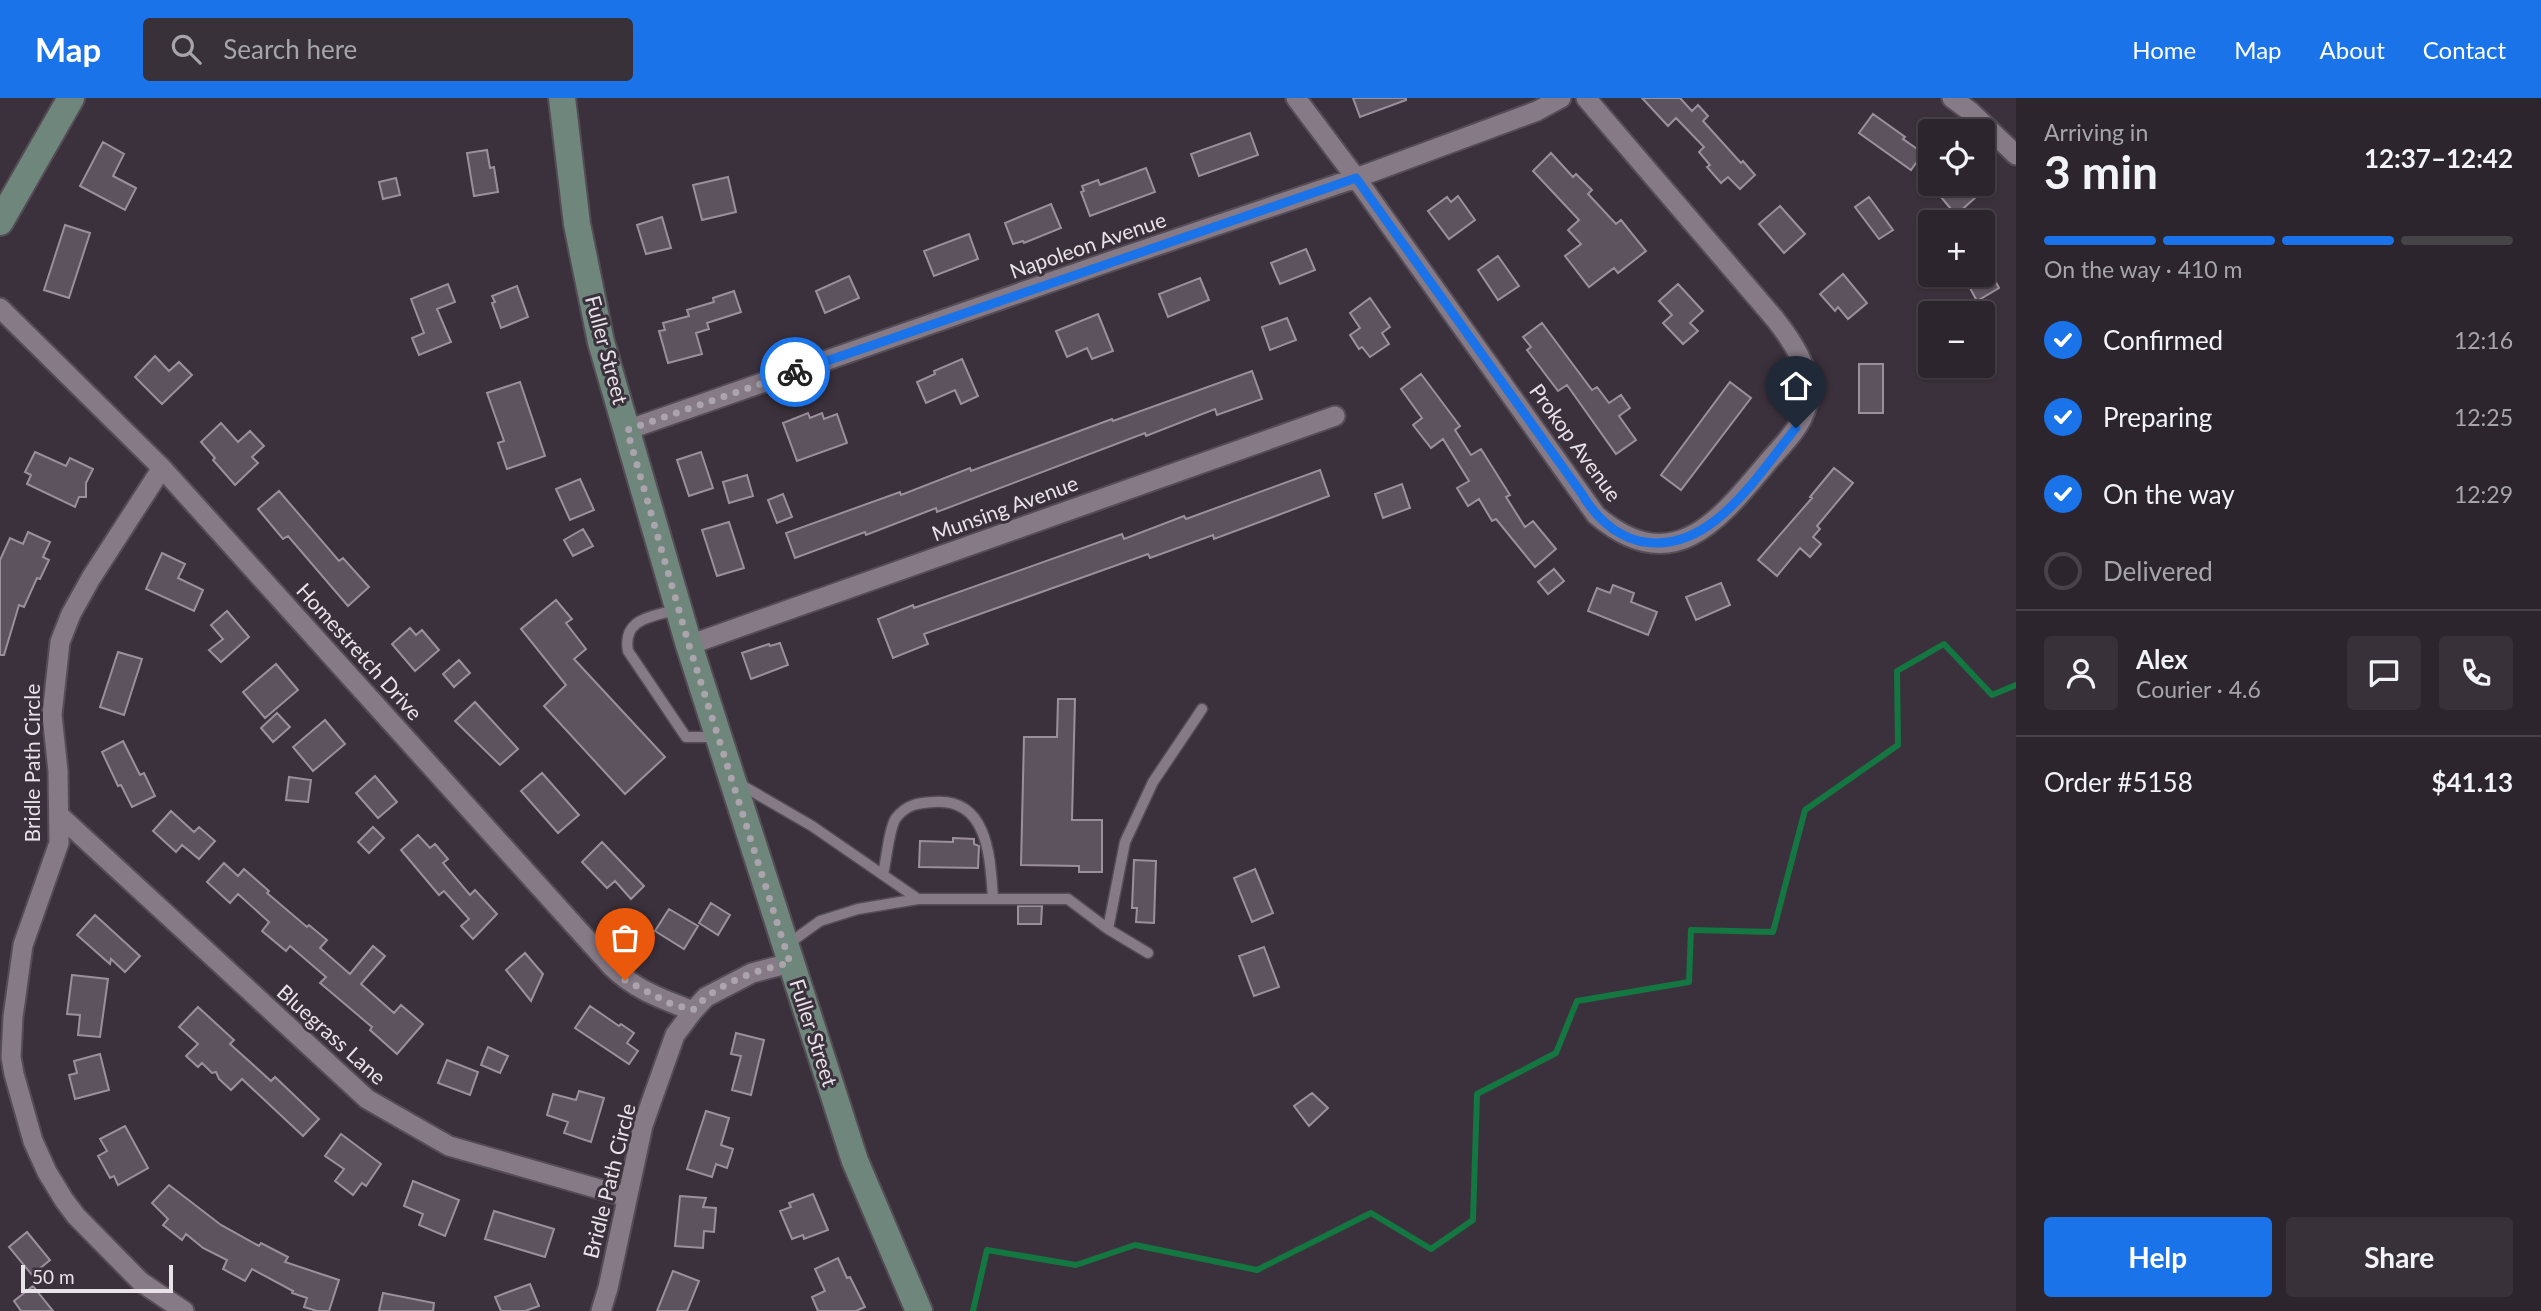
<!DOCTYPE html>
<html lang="en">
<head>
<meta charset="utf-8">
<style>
  body { margin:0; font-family:Lato,sans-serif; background:#383139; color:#f1f3f6; height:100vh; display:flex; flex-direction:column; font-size:26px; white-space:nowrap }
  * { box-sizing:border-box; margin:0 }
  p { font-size:23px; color:#a6a5aa }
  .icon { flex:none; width:38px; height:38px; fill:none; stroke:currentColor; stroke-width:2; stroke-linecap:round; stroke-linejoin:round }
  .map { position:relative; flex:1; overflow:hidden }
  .drawer { display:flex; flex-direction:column; background:#2c252d; width:525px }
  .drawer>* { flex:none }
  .tools { position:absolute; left:1918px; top:21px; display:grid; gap:14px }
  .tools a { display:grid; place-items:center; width:77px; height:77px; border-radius:7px; background:#2c252d; box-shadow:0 2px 5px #0004,0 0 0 2px #484249; font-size:35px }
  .scale { position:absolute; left:21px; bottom:18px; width:152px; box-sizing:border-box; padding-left:7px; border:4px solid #e8e2e9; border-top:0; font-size:19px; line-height:24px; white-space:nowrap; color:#e8e2e9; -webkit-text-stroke:5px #3b313c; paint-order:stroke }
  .pin { position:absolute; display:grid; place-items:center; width:60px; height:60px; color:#fff; margin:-72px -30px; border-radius:50% 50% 50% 0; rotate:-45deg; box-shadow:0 0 7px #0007 }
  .pin .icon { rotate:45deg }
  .courier { position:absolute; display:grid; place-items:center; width:70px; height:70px; margin:-35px; border:5px solid #1a73e8; border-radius:50%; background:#fff; color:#222; box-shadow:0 2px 9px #0007 }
  .headline em { font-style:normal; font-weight:700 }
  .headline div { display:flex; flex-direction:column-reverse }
  .headline { display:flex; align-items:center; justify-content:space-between; height:119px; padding:0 28px }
  h1 { font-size:46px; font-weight:700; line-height:52px }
  .bar { display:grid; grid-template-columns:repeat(4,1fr); gap:10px 7px; align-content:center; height:84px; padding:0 28px }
  .bar i { height:9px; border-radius:5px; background:#484249 }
  .bar .active { background:#1a73e8 }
  .bar p { grid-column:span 4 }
  .line { display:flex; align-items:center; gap:18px; padding:0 28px; border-top:2px solid #484249 }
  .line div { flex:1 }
  .round { display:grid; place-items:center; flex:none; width:74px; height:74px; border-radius:7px; background:#383139 }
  ol { padding:0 28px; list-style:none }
  li { display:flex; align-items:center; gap:21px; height:77px }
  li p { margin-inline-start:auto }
  li .icon { padding:7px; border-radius:50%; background:#1a73e8; color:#fff; stroke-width:4 }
  li:last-child { color:#a6a5aa }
  li i { width:38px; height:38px; border:4px solid #484249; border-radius:50% }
  .button { display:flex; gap:14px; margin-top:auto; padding:14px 28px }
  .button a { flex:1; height:80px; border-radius:7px; background:#1a73e8; color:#fff; font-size:28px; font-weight:700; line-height:80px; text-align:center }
  .button a+a { background:#383139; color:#f1f3f6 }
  header { display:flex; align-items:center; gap:42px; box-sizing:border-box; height:98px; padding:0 35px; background:#1a73e8; color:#fff }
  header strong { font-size:33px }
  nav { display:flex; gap:38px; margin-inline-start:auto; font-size:24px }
  .search { width:490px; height:63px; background:#383139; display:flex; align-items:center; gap:18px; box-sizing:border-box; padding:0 24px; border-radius:7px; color:#a6a5aa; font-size:26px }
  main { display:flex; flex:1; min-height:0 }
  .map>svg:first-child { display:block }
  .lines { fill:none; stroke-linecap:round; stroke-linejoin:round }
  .stream { stroke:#147640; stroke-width:6 }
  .building { fill:#5d535e; stroke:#9b8f9c; stroke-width:2 }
  .lane-casing { stroke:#554d56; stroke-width:13 }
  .street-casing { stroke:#554d56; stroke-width:23 }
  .secondary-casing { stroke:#554d56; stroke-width:30 }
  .lane { stroke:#857a86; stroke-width:10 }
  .street { stroke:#857a86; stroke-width:19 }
  .secondary { stroke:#6f867c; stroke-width:26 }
  .done { stroke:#aba4ac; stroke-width:7; stroke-dasharray:0 12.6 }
  .route { stroke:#1a73e8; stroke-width:9 }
  .labels { text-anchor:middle; stroke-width:6; stroke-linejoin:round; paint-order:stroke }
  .street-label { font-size:21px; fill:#e8e2e9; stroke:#3b313c }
</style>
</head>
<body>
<header>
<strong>Map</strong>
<div class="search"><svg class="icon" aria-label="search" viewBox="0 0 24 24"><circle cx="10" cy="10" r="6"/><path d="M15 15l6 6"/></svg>Search here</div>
<nav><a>Home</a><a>Map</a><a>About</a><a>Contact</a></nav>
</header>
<main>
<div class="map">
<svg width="2016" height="1213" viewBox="0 0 2016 1213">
  <rect width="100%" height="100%" fill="#3b313c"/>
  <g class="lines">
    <!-- stream -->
    <path class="stream" d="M 973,1213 L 987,1152 L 1076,1167 L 1135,1147 L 1257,1172 L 1371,1115 L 1431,1151 L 1473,1122 L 1477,996 L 1556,955 L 1577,903 L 1689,884 L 1691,832 L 1773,834 L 1805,712 L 1898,647 L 1897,573 L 1944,546 L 1992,597 L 2016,587"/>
  </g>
  <!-- building -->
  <path class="building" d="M 1353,0 L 1406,0 L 1406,2 L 1360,19 Z
    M 1642,0 L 1680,0 L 1692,13 L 1698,7 L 1708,18 L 1703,23 L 1741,65 L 1743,63 L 1755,77 L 1740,91 L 1728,79 L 1721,85 L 1707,69 L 1710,67 L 1699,54 L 1704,49 L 1676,20 L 1668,28 Z
    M 1873,16 L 1905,39 L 1903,41 L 1923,55 L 1911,72 L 1859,35 Z
    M 1250,35 L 1258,57 L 1199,78 L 1191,56 Z
    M 103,44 L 124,56 L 113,78 L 136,90 L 125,112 L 80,88 Z
    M 487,52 L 490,70 L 494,69 L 498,94 L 474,98 L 467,55 Z
    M 1551,55 L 1573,79 L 1576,76 L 1592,92 L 1588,96 L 1616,126 L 1621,122 L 1646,153 L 1618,175 L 1614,170 L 1589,189 L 1565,158 L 1581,146 L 1568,132 L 1579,122 L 1533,73 Z
    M 1146,70 L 1155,94 L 1090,118 L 1081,94 L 1084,93 L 1082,88 L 1098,82 L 1100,87 Z
    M 728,79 L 736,114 L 702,122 L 693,87 Z
    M 396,80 L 400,97 L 383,101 L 379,84 Z
    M 1930,86 L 1964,86 L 1976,99 L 1956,117 Z
    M 1458,98 L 1475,122 L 1449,141 L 1428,113 L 1447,99 L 1451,104 Z
    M 1869,99 L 1893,132 L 1879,141 L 1855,109 Z
    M 1051,106 L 1061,130 L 1024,145 L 1023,143 L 1013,146 L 1005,125 Z
    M 1780,108 L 1805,136 L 1784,155 L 1759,126 Z
    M 662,119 L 671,150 L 646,156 L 637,127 Z
    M 65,127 L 90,135 L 69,200 L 44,192 Z
    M 969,136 L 978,161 L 934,178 L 924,153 Z
    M 1306,151 L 1315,172 L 1280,186 L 1271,165 Z
    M 1498,158 L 1519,188 L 1498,202 L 1478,172 Z
    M 1843,176 L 1867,205 L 1848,221 L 1838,209 L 1835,213 L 1820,196 Z
    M 1963,177 L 1992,177 L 1999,190 L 1977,203 Z
    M 849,178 L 859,200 L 825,215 L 816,193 Z
    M 1200,180 L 1209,202 L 1168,219 L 1159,196 Z
    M 448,186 L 455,204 L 437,211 L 451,244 L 419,257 L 412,240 L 424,235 L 411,201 Z
    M 1678,186 L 1703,213 L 1690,225 L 1698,233 L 1683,246 L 1663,225 L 1672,217 L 1659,203 Z
    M 517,188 L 528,219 L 501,230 L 492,205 L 495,204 L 492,198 Z
    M 734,193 L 741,214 L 707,225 L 709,231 L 696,235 L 702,256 L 668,265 L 659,233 L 665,232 L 663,225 L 689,218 L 687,212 L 714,204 L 713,200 Z
    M 1370,200 L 1390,229 L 1382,235 L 1389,246 L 1370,259 L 1362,249 L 1359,251 L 1350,237 L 1360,230 L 1350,215 Z
    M 1098,216 L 1113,253 L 1092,261 L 1087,250 L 1067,259 L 1056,233 Z
    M 1287,220 L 1296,242 L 1270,252 L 1262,229 Z
    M 1542,225 L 1592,292 L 1597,289 L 1609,305 L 1621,297 L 1630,310 L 1619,318 L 1636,342 L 1616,356 L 1567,287 L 1558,293 L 1527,252 L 1531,249 L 1523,239 Z
    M 155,258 L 169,273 L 179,264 L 192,277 L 162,306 L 135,279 Z
    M 962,261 L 978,298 L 961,306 L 955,292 L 926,305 L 917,284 L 935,276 L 934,273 Z
    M 1859,266 L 1883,266 L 1883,315 L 1859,315 Z
    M 1252,273 L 1262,301 L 1217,317 L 1215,311 L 1146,338 L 1145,335 L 937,414 L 936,410 L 866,437 L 865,434 L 795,460 L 786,435 L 900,394 L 901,397 L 970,370 L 971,373 L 1112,321 L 1113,323 Z
    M 1421,276 L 1460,328 L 1455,332 L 1471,357 L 1481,351 L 1510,397 L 1506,399 L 1525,429 L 1533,423 L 1556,451 L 1535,469 L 1496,421 L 1492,423 L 1479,401 L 1468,408 L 1457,390 L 1469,383 L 1443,341 L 1431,350 L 1413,327 L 1422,320 L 1401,291 Z
    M 520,284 L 545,358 L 507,371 L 498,345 L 504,343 L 487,295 Z
    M 1730,284 L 1751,300 L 1681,392 L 1661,377 Z
    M 808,315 L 810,320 L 822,315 L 824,321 L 837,316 L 847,345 L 797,363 L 783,325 Z
    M 221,325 L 238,344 L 250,333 L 264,348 L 252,359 L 258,365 L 235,387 L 213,362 L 215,360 L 201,344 Z
    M 35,354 L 66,368 L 70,360 L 93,371 L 86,385 L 86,399 L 79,399 L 75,409 L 27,386 L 31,377 L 25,374 Z
    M 701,354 L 713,390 L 689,398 L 677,362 Z
    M 1834,370 L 1853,385 L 1817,428 L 1820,431 L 1813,439 L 1821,446 L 1810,459 L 1800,450 L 1777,478 L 1758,462 L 1812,400 L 1810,399 Z
    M 1320,372 L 1329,398 L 1214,441 L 1213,437 L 1150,460 L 1148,456 L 924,536 L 928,546 L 893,560 L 878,521 L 913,507 L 914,510 L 1122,436 L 1124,441 L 1184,418 L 1186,421 Z
    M 747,377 L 753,398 L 729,405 L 723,384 Z
    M 580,381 L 594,412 L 570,422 L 556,391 Z
    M 1402,386 L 1410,410 L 1383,420 L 1375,396 Z
    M 279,393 L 339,463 L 343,460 L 369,489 L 348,508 L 288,438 L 283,441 L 258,411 Z
    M 783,396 L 792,419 L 777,425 L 768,402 Z
    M 729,424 L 744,470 L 717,478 L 702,432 Z
    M 583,431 L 593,448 L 573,458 L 564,442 Z
    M 28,434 L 50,444 L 43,459 L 49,462 L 40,481 L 37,480 L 24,509 L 19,507 L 4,557 L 0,557 L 0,462 L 10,440 L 23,446 Z
    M 162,455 L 185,466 L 178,480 L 203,492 L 194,513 L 146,491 Z
    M 1554,471 L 1564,483 L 1548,496 L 1538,484 Z
    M 1721,485 L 1730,507 L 1696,522 L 1686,499 Z
    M 1613,487 L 1634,495 L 1631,504 L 1657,514 L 1648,537 L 1588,513 L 1597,490 L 1610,495 Z
    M 556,502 L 572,521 L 566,525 L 586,551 L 574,561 L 665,659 L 625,696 L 544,608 L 566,587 L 521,531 Z
    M 227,513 L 249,539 L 221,564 L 209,552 L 223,541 L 211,527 Z
    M 410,530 L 416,537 L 422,532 L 439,552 L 415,573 L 392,546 Z
    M 780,545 L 788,567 L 751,581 L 742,555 L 769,546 L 770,548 Z
    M 118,554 L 142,561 L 124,617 L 100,609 Z
    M 459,562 L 470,575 L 454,589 L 443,576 Z
    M 276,566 L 298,592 L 265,620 L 243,594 Z
    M 1058,601 L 1075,601 L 1072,722 L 1102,722 L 1102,774 L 1079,774 L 1079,768 L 1021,767 L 1024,639 L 1057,639 Z
    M 475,604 L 518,651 L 500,667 L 455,623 Z
    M 277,615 L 290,629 L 273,644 L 261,630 Z
    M 325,622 L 345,646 L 313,673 L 293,649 Z
    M 123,643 L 140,677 L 144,675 L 155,698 L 132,709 L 121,687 L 118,688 L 102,654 Z
    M 542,675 L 579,717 L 558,735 L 521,693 Z
    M 375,678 L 397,704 L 378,720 L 356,695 Z
    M 289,679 L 311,682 L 308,704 L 286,702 Z
    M 171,713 L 194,734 L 199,729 L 215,743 L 199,761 L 182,747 L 176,754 L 153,733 Z
    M 373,729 L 384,740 L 369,755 L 358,744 Z
    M 418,737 L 430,750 L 435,746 L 448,761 L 443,765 L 470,797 L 475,792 L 497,816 L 473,841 L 461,828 L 469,821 L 444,793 L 439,797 L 401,752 Z
    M 953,740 L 974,741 L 974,746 L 979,748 L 978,770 L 919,769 L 920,743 L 953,744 Z
    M 602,744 L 644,788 L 631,801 L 615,783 L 607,790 L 582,764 Z
    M 1134,762 L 1156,763 L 1154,825 L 1136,824 L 1137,810 L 1132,810 Z
    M 224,765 L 238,778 L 244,771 L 269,793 L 267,795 L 307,829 L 309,827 L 327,842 L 320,850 L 350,876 L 373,848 L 385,858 L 361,886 L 394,915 L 401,907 L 423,926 L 397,956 L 370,932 L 372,929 L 320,885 L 326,879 L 290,848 L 286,853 L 262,833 L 269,824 L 238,796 L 230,805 L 207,784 Z
    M 1255,771 L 1273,815 L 1252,824 L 1234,780 Z
    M 711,805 L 730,817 L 718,837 L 699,825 Z
    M 1018,808 L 1042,808 L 1041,826 L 1018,826 Z
    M 669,811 L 698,828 L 684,851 L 655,833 Z
    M 95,817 L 140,858 L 125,874 L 111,861 L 110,866 L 77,837 Z
    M 1264,849 L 1279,889 L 1254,898 L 1239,858 Z
    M 525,855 L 543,876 L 531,903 L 506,872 Z
    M 72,877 L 108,881 L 100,939 L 78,937 L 80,917 L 67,916 Z
    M 590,908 L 619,928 L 621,926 L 634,935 L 627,945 L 638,953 L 629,966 L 575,930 Z
    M 198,909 L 234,942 L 230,946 L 271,983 L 275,979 L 319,1021 L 303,1038 L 242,981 L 231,992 L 219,981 L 216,974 L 212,975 L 202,965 L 198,969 L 186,958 L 198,946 L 179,929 Z
    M 736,935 L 764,942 L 751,997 L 732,992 L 741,958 L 731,956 Z
    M 488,949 L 508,958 L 500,975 L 481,967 Z
    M 100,956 L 109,992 L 75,1001 L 69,977 L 77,975 L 74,963 Z
    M 447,962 L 478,974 L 470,997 L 438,985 Z
    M 579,993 L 604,1000 L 591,1044 L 564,1035 L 568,1024 L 547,1017 L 553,996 L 576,1002 Z
    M 1312,995 L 1328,1010 L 1309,1028 L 1294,1008 Z
    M 706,1013 L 729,1020 L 721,1047 L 733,1051 L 727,1070 L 716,1066 L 712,1079 L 687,1071 Z
    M 125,1028 L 148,1070 L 118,1087 L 114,1078 L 110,1080 L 98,1058 L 107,1053 L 100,1041 Z
    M 341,1036 L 381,1066 L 366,1088 L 362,1085 L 353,1097 L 335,1083 L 344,1071 L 325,1058 Z
    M 413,1083 L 459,1102 L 445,1138 L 419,1127 L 423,1116 L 404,1108 Z
    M 169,1087 L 221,1127 L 259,1148 L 261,1145 L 288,1159 L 285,1164 L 339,1182 L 329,1213 L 317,1213 L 304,1209 L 307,1200 L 292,1195 L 293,1193 L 252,1171 L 245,1183 L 223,1171 L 227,1162 L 203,1150 L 186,1136 L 182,1142 L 163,1127 L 168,1121 L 152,1105 Z
    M 813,1096 L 828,1132 L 804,1141 L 803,1137 L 792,1141 L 780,1113 L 791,1109 L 789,1105 Z
    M 680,1098 L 706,1100 L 703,1109 L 716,1110 L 714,1134 L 704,1133 L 703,1150 L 675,1148 Z
    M 494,1113 L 554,1131 L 545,1159 L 485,1141 Z
    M 27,1134 L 50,1162 L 32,1177 L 9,1149 Z
    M 838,1160 L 847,1180 L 850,1179 L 865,1209 L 856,1213 L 818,1213 L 812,1199 L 825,1193 L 815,1171 Z
    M 673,1173 L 699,1183 L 687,1213 L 657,1213 Z
    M 530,1186 L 539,1208 L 525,1213 L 501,1213 L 495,1199 Z
    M 33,1188 L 53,1213 L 21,1213 L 14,1203 Z
    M 383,1195 L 434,1205 L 433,1213 L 379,1213 Z"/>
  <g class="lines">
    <defs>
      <path id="lane" d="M 678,511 C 654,519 622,519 628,553 L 686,639 L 718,639
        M 738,685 L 812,728 L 918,801
        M 883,777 C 886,764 889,730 896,720 C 907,706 918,705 934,704 C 989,700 990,761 993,800
        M 1108,831 L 1125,744 L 1153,684 L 1202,611
        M 788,846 L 820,823 L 858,811 L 918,801 L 1068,801 L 1108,831 L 1148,855"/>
      <path id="street" d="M 1296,0 L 1356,80 L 1596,417 C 1672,482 1718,424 1767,365 C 1783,346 1807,325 1808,299 C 1810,269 1793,244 1775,221 L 1586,0
        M 1952,0 L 1971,14 L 2016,57
        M 0,210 L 162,370 L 611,868 C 635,892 662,901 693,913
        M 627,332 L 1111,163 L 1356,80 L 1537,13 L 1561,0
        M 162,370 L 91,480 L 71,516 L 60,544 L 52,617 L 58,673 L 59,745 L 23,847 L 13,919 L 11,959 L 14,976 L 33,1043 L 47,1074 L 64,1102 L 76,1118 L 141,1184 L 184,1213
        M 689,547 L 1335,318
        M 60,718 L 367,1001 L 449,1048 L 627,1099
        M 601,1213 L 608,1190 L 643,1027 L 675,937 L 693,913 L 706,899 L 752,875 L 790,865"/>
      <path id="secondary" d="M 562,0 L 577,126 L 601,244 L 689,547 L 855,1063 L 919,1213
        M 0,124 L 71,0"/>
    </defs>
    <!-- lane casing -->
    <use href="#lane" class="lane-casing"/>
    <!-- street casing -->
    <use href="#street" class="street-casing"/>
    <!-- secondary casing -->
    <use href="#secondary" class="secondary-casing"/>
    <!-- lane -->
    <use href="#lane" class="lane"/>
    <!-- street -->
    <use href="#street" class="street"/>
    <!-- secondary -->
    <use href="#secondary" class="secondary"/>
  </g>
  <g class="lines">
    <!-- done -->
    <path class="done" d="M 625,882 L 669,905 L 693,912 C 715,886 756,872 790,865 L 689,547 L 627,332 L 795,274"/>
    <!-- route -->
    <path class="route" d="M 795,274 L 1356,80 L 1582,396 C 1594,417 1614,437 1639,443 C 1710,459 1757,377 1796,330"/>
  </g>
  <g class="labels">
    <!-- street labels -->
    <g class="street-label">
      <text transform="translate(1088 148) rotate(-19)" y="7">Napoleon Avenue</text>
      <text transform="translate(606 252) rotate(75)" y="7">Fuller Street</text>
      <text transform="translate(1575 345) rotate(54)" y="7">Prokop Avenue</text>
      <text transform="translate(1005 411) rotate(-20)" y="7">Munsing Avenue</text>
      <text transform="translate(359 554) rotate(48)" y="7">Homestretch Drive</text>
      <text transform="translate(33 665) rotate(-90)" y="7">Bridle Path Circle</text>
      <text transform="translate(813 935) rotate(72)" y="7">Fuller Street</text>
      <text transform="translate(331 937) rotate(42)" y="7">Bluegrass Lane</text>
      <text transform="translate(610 1083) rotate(-76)" y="7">Bridle Path Circle</text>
    </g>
  </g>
</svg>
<div class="tools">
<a><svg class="icon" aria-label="locate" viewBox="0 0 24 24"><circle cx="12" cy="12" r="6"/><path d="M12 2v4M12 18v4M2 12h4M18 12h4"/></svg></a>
<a>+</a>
<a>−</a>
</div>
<div class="scale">50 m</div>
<div class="pin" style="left:625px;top:882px;background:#ea580c"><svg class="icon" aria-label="bag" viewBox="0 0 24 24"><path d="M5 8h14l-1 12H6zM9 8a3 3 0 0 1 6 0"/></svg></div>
<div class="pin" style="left:1796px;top:330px;background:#1f2937"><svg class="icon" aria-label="home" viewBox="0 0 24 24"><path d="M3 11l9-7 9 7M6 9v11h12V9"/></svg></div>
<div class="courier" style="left:795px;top:274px"><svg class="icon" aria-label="bike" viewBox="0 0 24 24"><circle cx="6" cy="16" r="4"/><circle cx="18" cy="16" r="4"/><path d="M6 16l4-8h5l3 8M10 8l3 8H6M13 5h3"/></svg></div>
</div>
<section class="drawer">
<div class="headline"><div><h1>3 min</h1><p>Arriving in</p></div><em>12:37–12:42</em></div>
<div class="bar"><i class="active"></i><i class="active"></i><i class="active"></i><i></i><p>On the way · 410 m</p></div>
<ol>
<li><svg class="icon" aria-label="check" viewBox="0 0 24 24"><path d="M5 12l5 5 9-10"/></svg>Confirmed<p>12:16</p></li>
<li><svg class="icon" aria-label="check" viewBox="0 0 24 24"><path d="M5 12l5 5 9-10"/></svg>Preparing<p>12:25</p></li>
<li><svg class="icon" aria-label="check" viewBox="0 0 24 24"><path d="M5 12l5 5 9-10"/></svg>On the way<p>12:29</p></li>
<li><i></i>Delivered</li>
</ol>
<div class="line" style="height:126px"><a class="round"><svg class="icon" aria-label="person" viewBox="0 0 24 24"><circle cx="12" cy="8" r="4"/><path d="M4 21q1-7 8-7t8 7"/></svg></a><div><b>Alex</b><p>Courier · 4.6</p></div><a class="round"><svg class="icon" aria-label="chat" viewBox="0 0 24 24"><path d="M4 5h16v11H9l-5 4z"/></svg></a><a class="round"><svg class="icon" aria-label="phone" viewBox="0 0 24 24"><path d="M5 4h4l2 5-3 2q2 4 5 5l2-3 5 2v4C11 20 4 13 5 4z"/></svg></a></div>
<div class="line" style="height:91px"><div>Order #5158</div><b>$41.13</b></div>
<div class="button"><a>Help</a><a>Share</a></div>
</section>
</main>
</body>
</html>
